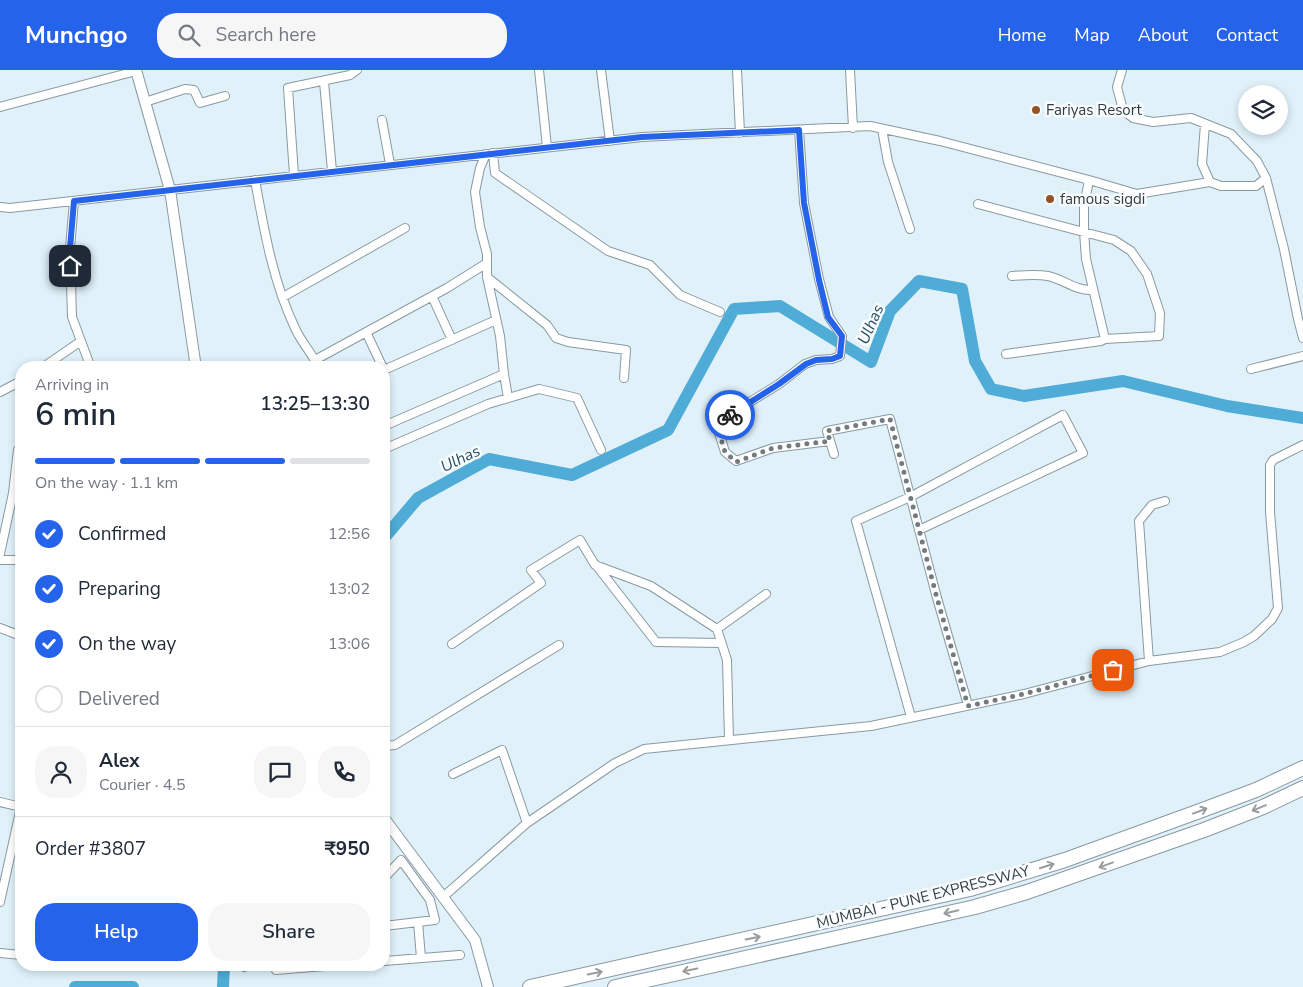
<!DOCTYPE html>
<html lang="en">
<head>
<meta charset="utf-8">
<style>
  body { margin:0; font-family:"Nunito Sans",sans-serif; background:#f6f6f7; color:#1f2937; height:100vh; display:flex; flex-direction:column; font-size:19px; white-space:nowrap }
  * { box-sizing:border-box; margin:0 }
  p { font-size:16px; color:#747a83 }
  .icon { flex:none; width:28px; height:28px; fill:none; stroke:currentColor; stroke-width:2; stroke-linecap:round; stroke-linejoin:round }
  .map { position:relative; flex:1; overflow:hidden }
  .drawer { position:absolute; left:15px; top:291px; width:375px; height:610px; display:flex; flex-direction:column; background:#fff; border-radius:20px; box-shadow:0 2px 8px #0003 }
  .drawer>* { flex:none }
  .buttons { position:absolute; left:1238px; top:15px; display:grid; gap:10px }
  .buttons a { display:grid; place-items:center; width:50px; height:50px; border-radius:50%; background:#fff; box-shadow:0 2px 8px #0003; font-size:25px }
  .pin { position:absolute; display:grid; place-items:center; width:42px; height:42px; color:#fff; margin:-21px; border-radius:10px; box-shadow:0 2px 8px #0006 }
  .courier { position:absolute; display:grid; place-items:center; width:50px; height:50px; margin:-25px; border:4px solid #2563eb; border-radius:50%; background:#fff; color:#222; box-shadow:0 1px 6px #0007 }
  .overview em { font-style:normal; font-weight:600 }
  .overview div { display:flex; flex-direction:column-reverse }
  .overview { display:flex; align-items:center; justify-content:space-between; height:85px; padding:0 20px }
  h1 { font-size:32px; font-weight:600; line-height:38px }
  .bar { display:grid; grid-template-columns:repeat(4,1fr); gap:8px 5px; align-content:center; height:60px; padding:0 20px }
  .bar i { height:6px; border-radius:4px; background:#e0e1e3 }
  .bar .on { background:#2563eb }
  .bar p { grid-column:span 4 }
  .line { display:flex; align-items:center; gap:12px; padding:0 20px; border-top:1px solid #e0e1e3 }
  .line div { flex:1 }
  .round { display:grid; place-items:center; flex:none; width:52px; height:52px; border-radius:20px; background:#f6f6f7 }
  ol { padding:0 20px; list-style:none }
  li { display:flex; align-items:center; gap:15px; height:55px }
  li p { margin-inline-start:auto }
  li .icon { padding:5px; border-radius:50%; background:#2563eb; color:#fff; stroke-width:4 }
  li:last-child { color:#747a83 }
  li i { width:28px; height:28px; border:2px solid #e0e1e3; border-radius:50% }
  .action { display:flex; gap:10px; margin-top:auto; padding:10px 20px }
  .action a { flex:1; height:58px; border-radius:20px; background:#2563eb; color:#fff; font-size:20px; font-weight:600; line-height:58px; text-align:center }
  .action a+a { background:#f6f6f7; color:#1f2937 }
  header { display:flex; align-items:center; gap:30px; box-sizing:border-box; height:70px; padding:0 25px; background:#2563eb; color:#fff }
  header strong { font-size:24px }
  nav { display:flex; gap:28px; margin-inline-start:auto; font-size:18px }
  .search { width:350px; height:45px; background:#f6f6f7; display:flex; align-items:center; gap:12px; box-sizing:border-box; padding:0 18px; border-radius:20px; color:#747a83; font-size:19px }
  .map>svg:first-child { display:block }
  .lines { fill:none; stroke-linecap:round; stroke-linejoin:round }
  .river { stroke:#4eacd6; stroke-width:12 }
  .minor-casing { stroke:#8999a1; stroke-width:10 }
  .tertiary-casing { stroke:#8999a1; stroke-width:12 }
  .motorway-casing { stroke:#8999a1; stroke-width:16 }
  .minor { stroke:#fff; stroke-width:8 }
  .tertiary { stroke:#fff; stroke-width:10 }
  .motorway { stroke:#fff; stroke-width:14 }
  .oneway { stroke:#9a9d9f }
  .done { stroke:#717b80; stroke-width:5; stroke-dasharray:0 9 }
  .route { stroke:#2563eb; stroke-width:6 }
  .poi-dot { fill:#965126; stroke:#f8fcfe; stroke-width:2 }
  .labels { text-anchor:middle; stroke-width:5; stroke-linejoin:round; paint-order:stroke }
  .poi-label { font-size:15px; fill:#353b3f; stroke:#f8fcfe; text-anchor:start }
  .street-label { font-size:15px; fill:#353b3f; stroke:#f8fcfe }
  .water-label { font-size:16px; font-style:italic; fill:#264e61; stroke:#f8fcfe }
</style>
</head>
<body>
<header>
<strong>Munchgo</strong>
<div class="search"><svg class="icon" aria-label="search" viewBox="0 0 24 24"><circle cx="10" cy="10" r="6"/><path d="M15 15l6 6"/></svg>Search here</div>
<nav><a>Home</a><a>Map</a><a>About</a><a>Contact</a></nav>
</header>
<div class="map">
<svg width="1303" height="917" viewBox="0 0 1303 917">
  <rect width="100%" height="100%" fill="#e0f1fa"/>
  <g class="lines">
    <!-- river -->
    <path class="river" d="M 384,468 L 418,428 L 489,389 L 572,405 L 668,360 L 734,239 L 780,236 L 871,292 L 890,241 L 919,211 L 962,219 L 975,291 L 991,319 L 1024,326 L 1123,311 L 1227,336 L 1303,348
      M 75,917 L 133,917
      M 223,917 L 224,895"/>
    <defs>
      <path id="minor" d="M 539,0 L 547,77
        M 601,0 L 610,71
        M 737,0 L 740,63
        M 850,0 L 853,58
        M 1122,0 L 1117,17 L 1123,40 L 1133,48 L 1153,52 L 1191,48 L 1231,64 L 1257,91 L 1266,108 L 1284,179 L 1298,249 L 1303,268
        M 324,12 L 332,101
        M 145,32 L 185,19 L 194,20 L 200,33 L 225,26
        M 0,37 L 136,1
        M 382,50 L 390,94
        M 1205,54 L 1202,94 L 1210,112 L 1221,116 L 1256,116 L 1266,108
        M 882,59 L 888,92 L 910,159
        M 799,60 L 804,133 L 819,209 L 829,247 L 842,266 L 840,286 L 832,289 L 816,290 L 805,294 L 779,314 L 716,353 L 725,382 L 736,391 L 773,378 L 830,371
        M 493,83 L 495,103 L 608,181 L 650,195 L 680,225 L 720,242
        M 486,84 L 480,98 L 475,122 L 480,157 L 487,184 L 487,207 L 500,266 L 504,304
        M 294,105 L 288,18 L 350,5 L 357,0
        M 255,110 C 264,160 273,212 295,258 C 301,272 312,283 319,298
        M 74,131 L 70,178 L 72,247 L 91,298
        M 978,134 L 1114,170 L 1131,181 L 1147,204 L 1160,243 L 1159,266 L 1105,269 L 1101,271 L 1006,284
        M 0,137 L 10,138 L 642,67 L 870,56 L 940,71 L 1089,110
        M 1012,206 C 1024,205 1036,204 1048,206 C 1063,209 1076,221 1092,220
        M 487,207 L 547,255 L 556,268 L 568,272 L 626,280 L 624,308
        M 432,226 L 452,270
        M 283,227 L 405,158
        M 366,262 L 383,298
        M 1105,269 L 1086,189 L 1084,162 L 1084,136 L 1089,110 L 1137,124 L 1210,112
        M 315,290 L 447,218 L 487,193
        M 42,298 L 81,271
        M 1251,299 L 1303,286
        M 384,300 L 496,250
        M 0,322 L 21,311
        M 384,356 L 504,304 L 508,328
        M 384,379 L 488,334 L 539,319 L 577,328 L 601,380
        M 834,384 L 827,361 L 890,349 L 937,528 L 968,635
        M 13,423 L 21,432
        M 0,484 L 13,423 L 18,380
        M 0,490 L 21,490
        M 596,495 L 656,572 L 721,573
        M 0,558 L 21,566
        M 717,559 L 766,524
        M 452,574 L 541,513 L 531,500 L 580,470 L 595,495 L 651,516 L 717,559 L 727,590 L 729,670
        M 1149,591 L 1139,451 L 1152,435 L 1165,431
        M 911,647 L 856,451 L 910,427 L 1063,345 L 1083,383 L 919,460
        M 384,676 L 395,675 L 559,575
        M 453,704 L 502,680 L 527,753
        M 0,732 L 21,737
        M 443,827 L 527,753 L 615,693 L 644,679 L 871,656 L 1024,624 L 1149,591 L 1220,582 L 1244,572 L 1254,566 L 1272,549 L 1278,538 L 1270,442 L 1270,395 L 1273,390 L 1303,375
        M 0,832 L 21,737
        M 418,852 L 421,888
        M 384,856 L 435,850 L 430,830 L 401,790 L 386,806
        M 0,883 L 21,885
        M 384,891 L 460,885
        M 243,895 L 244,897 L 249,895
        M 275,895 L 276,900 L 337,895"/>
      <path id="tertiary" d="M 136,0 L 170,120 L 196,298
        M 384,748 L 475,870 L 488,917"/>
      <path id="motorway" d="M 530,917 L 970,819 L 1065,790 L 1197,742 L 1256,720 L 1303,698
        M 615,917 L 895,855 L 975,837 L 1027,822 L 1204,760 L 1263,737 L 1303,718"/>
    </defs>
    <!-- minor casing -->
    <use href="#minor" class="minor-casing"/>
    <!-- tertiary casing -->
    <use href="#tertiary" class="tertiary-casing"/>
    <!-- motorway casing -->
    <use href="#motorway" class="motorway-casing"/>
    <!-- minor -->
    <use href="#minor" class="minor"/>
    <!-- tertiary -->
    <use href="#tertiary" class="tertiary"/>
    <!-- motorway -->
    <use href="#motorway" class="motorway"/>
  </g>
  <!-- one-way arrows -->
  <defs><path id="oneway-shaft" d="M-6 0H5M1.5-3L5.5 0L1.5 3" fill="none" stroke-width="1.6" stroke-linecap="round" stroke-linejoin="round" transform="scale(1.25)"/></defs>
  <g class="oneway">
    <use href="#oneway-shaft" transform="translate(1259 738) rotate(158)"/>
    <use href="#oneway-shaft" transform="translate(1200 741) rotate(-21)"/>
    <use href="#oneway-shaft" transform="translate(1106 795) rotate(160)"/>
    <use href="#oneway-shaft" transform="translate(1047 796) rotate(-18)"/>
    <use href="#oneway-shaft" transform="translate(951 842) rotate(167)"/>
    <use href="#oneway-shaft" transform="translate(753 868) rotate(-12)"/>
    <use href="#oneway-shaft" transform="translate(690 900) rotate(168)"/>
    <use href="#oneway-shaft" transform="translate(595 903) rotate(-12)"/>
  </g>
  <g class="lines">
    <!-- done -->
    <path class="done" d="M 730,345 L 716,353 L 725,382 L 736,392 L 773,378 L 830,371 L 827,361 L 890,349 L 937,528 L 968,636 L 1024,624 L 1113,600"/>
    <!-- route -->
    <path class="route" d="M 70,196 L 70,178 L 74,131 L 642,67 L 799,60 L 804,133 L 819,210 L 828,247 L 842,266 L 840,286 L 832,289 L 816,290 L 806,294 L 779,314 L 730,345"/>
  </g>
  <!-- markers -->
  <g class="poi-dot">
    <circle cx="1036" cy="40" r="5"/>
    <circle cx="1050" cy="129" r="5"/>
  </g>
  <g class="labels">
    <!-- poi labels -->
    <g class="poi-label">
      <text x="1046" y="45">Fariyas Resort</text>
      <text x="1060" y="134">famous sigdi</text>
    </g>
    <!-- street labels -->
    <g class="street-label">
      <text transform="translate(923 827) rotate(-14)" y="5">MUMBAI - PUNE EXPRESSWAY</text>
    </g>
    <!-- water labels -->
    <g class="water-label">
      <text transform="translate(870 254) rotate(-66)" y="6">Ulhas</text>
      <text transform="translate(460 388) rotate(-26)" y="6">Ulhas</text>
    </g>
  </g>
</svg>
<div class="buttons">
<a><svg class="icon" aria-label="layers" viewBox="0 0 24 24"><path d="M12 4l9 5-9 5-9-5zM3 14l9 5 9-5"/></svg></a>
</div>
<div class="pin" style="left:1113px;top:600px;background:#ea580c"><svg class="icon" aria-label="bag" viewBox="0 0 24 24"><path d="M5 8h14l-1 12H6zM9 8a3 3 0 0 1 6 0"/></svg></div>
<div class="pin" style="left:70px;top:196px;background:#1f2937"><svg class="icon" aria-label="home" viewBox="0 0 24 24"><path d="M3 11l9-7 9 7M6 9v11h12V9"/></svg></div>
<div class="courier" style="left:730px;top:345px"><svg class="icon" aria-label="bike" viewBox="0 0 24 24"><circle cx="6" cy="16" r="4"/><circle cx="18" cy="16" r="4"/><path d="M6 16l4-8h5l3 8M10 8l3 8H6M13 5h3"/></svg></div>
<section class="drawer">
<div class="overview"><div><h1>6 min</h1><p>Arriving in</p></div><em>13:25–13:30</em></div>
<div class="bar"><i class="on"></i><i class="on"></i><i class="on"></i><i></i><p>On the way · 1.1 km</p></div>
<ol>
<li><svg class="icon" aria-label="check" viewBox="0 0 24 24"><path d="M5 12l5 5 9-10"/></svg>Confirmed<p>12:56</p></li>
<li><svg class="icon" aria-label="check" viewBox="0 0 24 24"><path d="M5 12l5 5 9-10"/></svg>Preparing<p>13:02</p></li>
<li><svg class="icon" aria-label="check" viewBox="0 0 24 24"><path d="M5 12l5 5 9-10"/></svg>On the way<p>13:06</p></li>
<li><i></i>Delivered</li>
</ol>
<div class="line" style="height:90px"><a class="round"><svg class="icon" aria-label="person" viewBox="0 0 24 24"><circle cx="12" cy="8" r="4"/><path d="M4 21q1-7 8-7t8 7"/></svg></a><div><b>Alex</b><p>Courier · 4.5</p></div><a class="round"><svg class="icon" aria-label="chat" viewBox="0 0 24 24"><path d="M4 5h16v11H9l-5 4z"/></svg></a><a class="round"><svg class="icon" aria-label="phone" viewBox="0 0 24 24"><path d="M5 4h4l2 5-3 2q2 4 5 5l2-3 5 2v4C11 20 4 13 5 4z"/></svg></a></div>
<div class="line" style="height:65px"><div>Order #3807</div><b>₹950</b></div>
<div class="action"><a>Help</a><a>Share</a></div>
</section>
</div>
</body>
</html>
